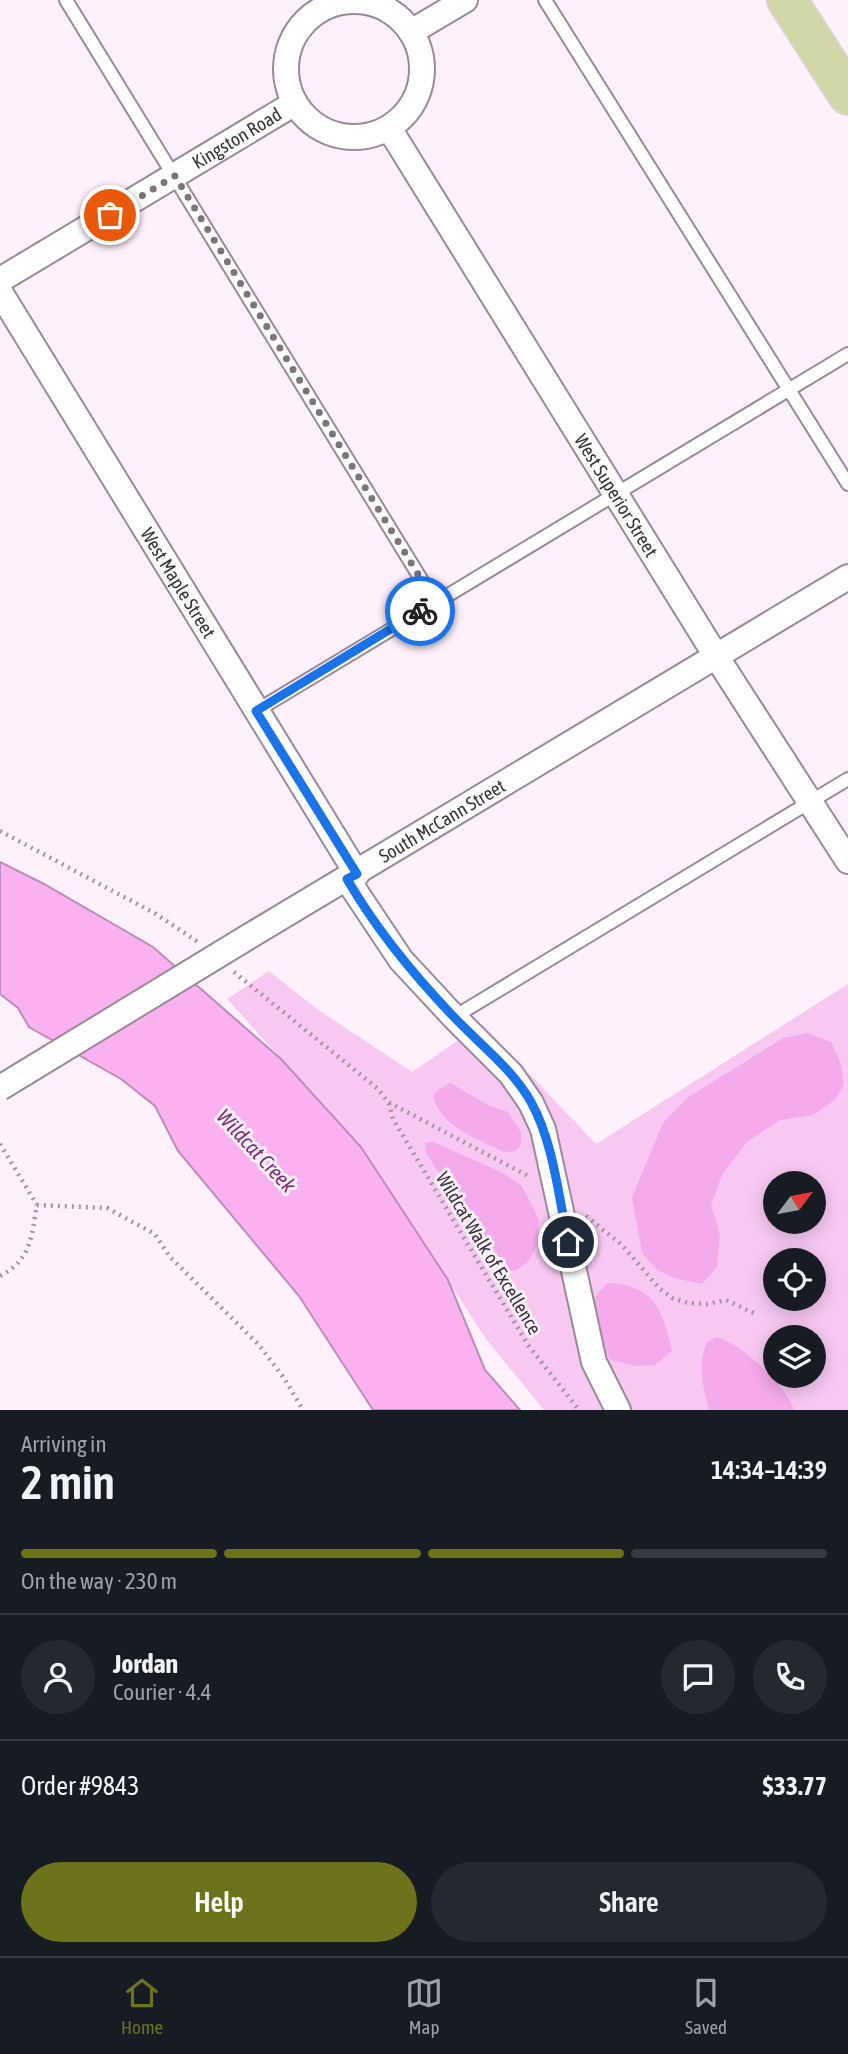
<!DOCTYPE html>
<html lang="en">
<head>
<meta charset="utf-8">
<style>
  body { margin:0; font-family:"Asap Condensed",sans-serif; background:#242831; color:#f1f3f6; height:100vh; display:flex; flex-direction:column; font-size:26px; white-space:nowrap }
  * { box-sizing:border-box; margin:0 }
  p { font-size:23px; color:#9ea1a6 }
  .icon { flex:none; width:38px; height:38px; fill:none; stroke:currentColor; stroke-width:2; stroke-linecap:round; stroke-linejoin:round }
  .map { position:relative; height:1410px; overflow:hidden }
  .details { display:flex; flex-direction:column; background:#171b24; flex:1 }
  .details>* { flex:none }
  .needle { width:46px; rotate:58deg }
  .buttons { position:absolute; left:763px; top:1171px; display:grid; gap:14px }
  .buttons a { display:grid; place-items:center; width:63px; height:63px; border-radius:50%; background:#171b24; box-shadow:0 4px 18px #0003; font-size:35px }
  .pin { position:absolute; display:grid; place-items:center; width:60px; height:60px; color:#fff; margin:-30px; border:4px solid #fff; border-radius:50%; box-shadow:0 2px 7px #0007 }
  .courier { position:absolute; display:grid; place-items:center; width:70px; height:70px; margin:-35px; border:5px solid #1a73e8; border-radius:50%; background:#fff; color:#222; box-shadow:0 2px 9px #0007 }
  .overview em { font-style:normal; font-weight:600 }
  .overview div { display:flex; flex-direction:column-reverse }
  .overview { display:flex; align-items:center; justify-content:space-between; height:119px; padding:0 21px }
  h1 { font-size:46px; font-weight:600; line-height:52px }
  .bar { display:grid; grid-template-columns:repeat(4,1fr); gap:10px 7px; align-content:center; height:84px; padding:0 21px }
  .bar i { height:9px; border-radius:5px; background:#363941 }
  .bar .on { background:#6c731b }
  .bar p { grid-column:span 4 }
  .line { display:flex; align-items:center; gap:18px; padding:0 21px; border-top:2px solid #363941 }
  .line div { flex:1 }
  .round { display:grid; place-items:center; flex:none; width:74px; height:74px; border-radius:37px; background:#242831 }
  .action { display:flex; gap:14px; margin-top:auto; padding:14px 21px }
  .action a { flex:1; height:80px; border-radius:42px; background:#6c731b; color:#fff; font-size:28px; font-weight:600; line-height:80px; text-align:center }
  .action a+a { background:#242831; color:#f1f3f6 }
  .menu { display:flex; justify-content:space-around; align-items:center; height:98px; border-top:2px solid #363941; background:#171b24; font-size:19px; color:#9ea1a6 }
  .menu a { display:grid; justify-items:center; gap:4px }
  .menu .on { color:#6c731b }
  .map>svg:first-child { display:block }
  .green { fill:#f8c8f2; fill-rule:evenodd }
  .forest { fill:#f3abeb }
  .water { fill:#f9b1f0; stroke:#bf8bb9; stroke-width:2 }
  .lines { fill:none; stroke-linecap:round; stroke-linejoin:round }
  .service-casing { stroke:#9b8999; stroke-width:16 }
  .minor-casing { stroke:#9b8999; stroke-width:28 }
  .primary-casing { stroke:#d7d6d7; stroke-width:42 }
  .path { stroke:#a196a0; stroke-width:4.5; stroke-dasharray:2 5; stroke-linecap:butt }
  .service { stroke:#fff; stroke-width:12 }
  .minor { stroke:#fff; stroke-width:24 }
  .primary { stroke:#d2d7a6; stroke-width:38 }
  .minor-bridge-casing { stroke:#9b8999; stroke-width:28; stroke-linecap:butt }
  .minor-bridge { stroke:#fff; stroke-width:24 }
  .done { stroke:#7e747d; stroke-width:7; stroke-dasharray:0 12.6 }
  .route { stroke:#1a73e8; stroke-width:9 }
  .labels { text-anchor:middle; stroke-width:6; stroke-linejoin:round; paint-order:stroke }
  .street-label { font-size:19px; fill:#393138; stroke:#fef1fc }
  .water-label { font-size:21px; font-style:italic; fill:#7c2b77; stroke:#fef1fc }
</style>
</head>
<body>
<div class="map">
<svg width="848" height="1410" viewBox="0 0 848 1410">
  <rect width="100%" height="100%" fill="#fef1fc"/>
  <!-- green -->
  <path class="green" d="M 269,971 L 317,1009 L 412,1072 L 482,1024 L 596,1144 L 848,984 L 848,1410 L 544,1410 L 486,1339 L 361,1147 L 227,999 ZM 775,1183 L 814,1183 L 814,1222 L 775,1222 ZM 775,1260 L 814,1260 L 814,1298 L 775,1298 ZM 775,1337 L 814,1337 L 814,1376 L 775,1376 Z"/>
  <!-- forest -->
  <path class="forest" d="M 807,1033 L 831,1042 L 841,1064 L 844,1084 L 835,1100 L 813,1115 L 780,1120 L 747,1142 L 722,1175 L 711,1205 L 720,1233 L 717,1267 L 702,1284 L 674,1278 L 657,1270 L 642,1253 L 632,1197 L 663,1123 L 687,1098 L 783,1038 Z
    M 450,1083 L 490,1106 L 508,1112 L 521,1132 L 521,1145 L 515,1151 L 504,1152 C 477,1138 441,1128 433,1096 L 439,1089 Z
    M 433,1142 L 501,1172 L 521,1185 L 531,1203 L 539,1220 L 537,1245 L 528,1262 L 515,1271 L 500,1271 L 488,1257 L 426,1152 L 425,1143 Z
    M 608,1283 C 655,1285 663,1311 672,1351 L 655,1365 L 636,1366 L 611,1360 L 600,1346 L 591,1312 L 595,1296 Z
    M 716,1337 C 740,1342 787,1386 794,1410 L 709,1410 C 703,1387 697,1364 707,1342 Z"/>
  <!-- water -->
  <path class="water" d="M 0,862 L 44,884 L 153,947 L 281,1059 L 361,1147 L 448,1280 L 485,1370 L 520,1410 L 373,1410 L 299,1296 L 178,1151 L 155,1106 L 121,1079 L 29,1027 L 18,1008 L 0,994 Z"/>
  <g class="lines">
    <defs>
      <path id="service" d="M 66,0 L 435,602
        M 545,0 L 848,484
        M 256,711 L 848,354
        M 454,1017 L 848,779"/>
      <g id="minor">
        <circle cx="354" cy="69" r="68"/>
        <path d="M 411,32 L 465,0"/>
        <path id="s1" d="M 389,128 L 716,656 L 848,861"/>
        <path id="s2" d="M 0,280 L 295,103"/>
        <path id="s3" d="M 0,292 L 357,874"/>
        <path d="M 347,879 L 401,960 L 454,1017 L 511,1074 L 531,1103 L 543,1129 L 594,1362 L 618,1410"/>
        <path id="s4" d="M 248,937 L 848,577"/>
      </g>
      <path id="primary" d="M 787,0 L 848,95"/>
    </defs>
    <!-- service casing -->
    <use href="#service" class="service-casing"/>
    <!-- minor casing -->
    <use href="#minor" class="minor-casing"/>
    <!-- primary casing -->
    <use href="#primary" class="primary-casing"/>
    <!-- path -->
    <path class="path" d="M 0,831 L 156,914 L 198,942
      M 234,972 L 378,1089 L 388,1102 L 530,1177
      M 389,1103 L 393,1119 L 528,1345 L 579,1410
      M 0,1144 L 37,1205
      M 586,1216 L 622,1245 L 659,1288 L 672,1298 L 688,1303 L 707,1304 L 726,1300 L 758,1315
      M 0,1276 C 32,1259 31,1237 37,1205 L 107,1208 L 155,1234 L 169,1256 L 259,1345 L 284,1378 L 303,1410"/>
    <!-- service -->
    <use href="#service" class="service"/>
    <!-- minor -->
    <use href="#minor" class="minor"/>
    <!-- primary -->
    <use href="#primary" class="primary"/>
    <defs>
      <path id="minor-bridge" d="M 0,1088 L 248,937"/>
    </defs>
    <!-- minor-bridge casing -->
    <use href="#minor-bridge" class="minor-bridge-casing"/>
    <!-- minor-bridge -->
    <use href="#minor-bridge" class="minor-bridge"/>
  </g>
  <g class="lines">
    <!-- done -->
    <path class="done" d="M 110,215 L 175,176 L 435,602 L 420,611"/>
    <!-- route -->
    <path class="route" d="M 420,611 L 256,711 L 357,874 L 347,879 C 376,929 412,973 452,1015 C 479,1044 511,1067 531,1102 C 553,1141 559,1198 568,1242"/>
  </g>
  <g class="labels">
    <!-- street labels -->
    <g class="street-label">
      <text dy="7" stroke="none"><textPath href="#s2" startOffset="276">Kingston Road</textPath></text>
      <text dy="7" stroke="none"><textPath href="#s1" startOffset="432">West Superior Street</textPath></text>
      <text dy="7" stroke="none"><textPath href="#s3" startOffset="341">West Maple Street</textPath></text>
      <text dy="7" stroke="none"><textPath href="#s4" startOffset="226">South McCann Street</textPath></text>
      <text transform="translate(489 1253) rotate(59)" y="7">Wildcat Walk of Excellence</text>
    </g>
    <!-- water labels -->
    <g class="water-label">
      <text transform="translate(256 1151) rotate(47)" y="7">Wildcat Creek</text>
    </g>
  </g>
</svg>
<div class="buttons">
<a><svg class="needle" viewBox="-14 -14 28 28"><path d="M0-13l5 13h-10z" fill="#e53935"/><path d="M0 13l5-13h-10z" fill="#9ea1a6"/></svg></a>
<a><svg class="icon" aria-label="locate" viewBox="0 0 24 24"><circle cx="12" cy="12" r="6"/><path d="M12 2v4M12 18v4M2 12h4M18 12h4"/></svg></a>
<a><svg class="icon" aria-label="layers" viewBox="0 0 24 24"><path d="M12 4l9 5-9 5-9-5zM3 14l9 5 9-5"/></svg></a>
</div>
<div class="pin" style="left:110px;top:215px;background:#ea580c"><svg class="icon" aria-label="bag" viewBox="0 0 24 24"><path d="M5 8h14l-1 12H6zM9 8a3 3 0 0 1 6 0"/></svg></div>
<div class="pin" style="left:568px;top:1242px;background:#1f2937"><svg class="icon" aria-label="home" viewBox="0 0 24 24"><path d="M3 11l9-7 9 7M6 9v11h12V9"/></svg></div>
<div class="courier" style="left:420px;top:611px"><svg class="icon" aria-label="bike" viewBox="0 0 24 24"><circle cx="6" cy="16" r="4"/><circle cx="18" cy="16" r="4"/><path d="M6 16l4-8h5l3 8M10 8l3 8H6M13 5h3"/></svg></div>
</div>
<section class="details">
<div class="overview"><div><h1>2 min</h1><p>Arriving in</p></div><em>14:34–14:39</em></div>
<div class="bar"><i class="on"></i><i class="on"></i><i class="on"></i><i></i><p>On the way · 230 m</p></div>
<div class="line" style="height:126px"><a class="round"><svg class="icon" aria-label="person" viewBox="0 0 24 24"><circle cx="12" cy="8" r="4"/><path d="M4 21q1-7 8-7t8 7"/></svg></a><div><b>Jordan</b><p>Courier · 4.4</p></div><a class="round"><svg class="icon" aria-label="chat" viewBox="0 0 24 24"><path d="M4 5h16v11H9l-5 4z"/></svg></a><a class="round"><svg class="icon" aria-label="phone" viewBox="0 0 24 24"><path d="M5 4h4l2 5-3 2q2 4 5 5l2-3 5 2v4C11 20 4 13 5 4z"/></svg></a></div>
<div class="line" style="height:91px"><div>Order #9843</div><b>$33.77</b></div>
<div class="action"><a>Help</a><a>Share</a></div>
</section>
<nav class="menu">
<a class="on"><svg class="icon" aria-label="home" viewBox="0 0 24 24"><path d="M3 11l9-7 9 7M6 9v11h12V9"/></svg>Home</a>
<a><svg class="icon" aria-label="map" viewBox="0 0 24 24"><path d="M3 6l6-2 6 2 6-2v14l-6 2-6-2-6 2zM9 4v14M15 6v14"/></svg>Map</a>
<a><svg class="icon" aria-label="saved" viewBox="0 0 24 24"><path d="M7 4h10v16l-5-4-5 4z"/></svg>Saved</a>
</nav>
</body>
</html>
